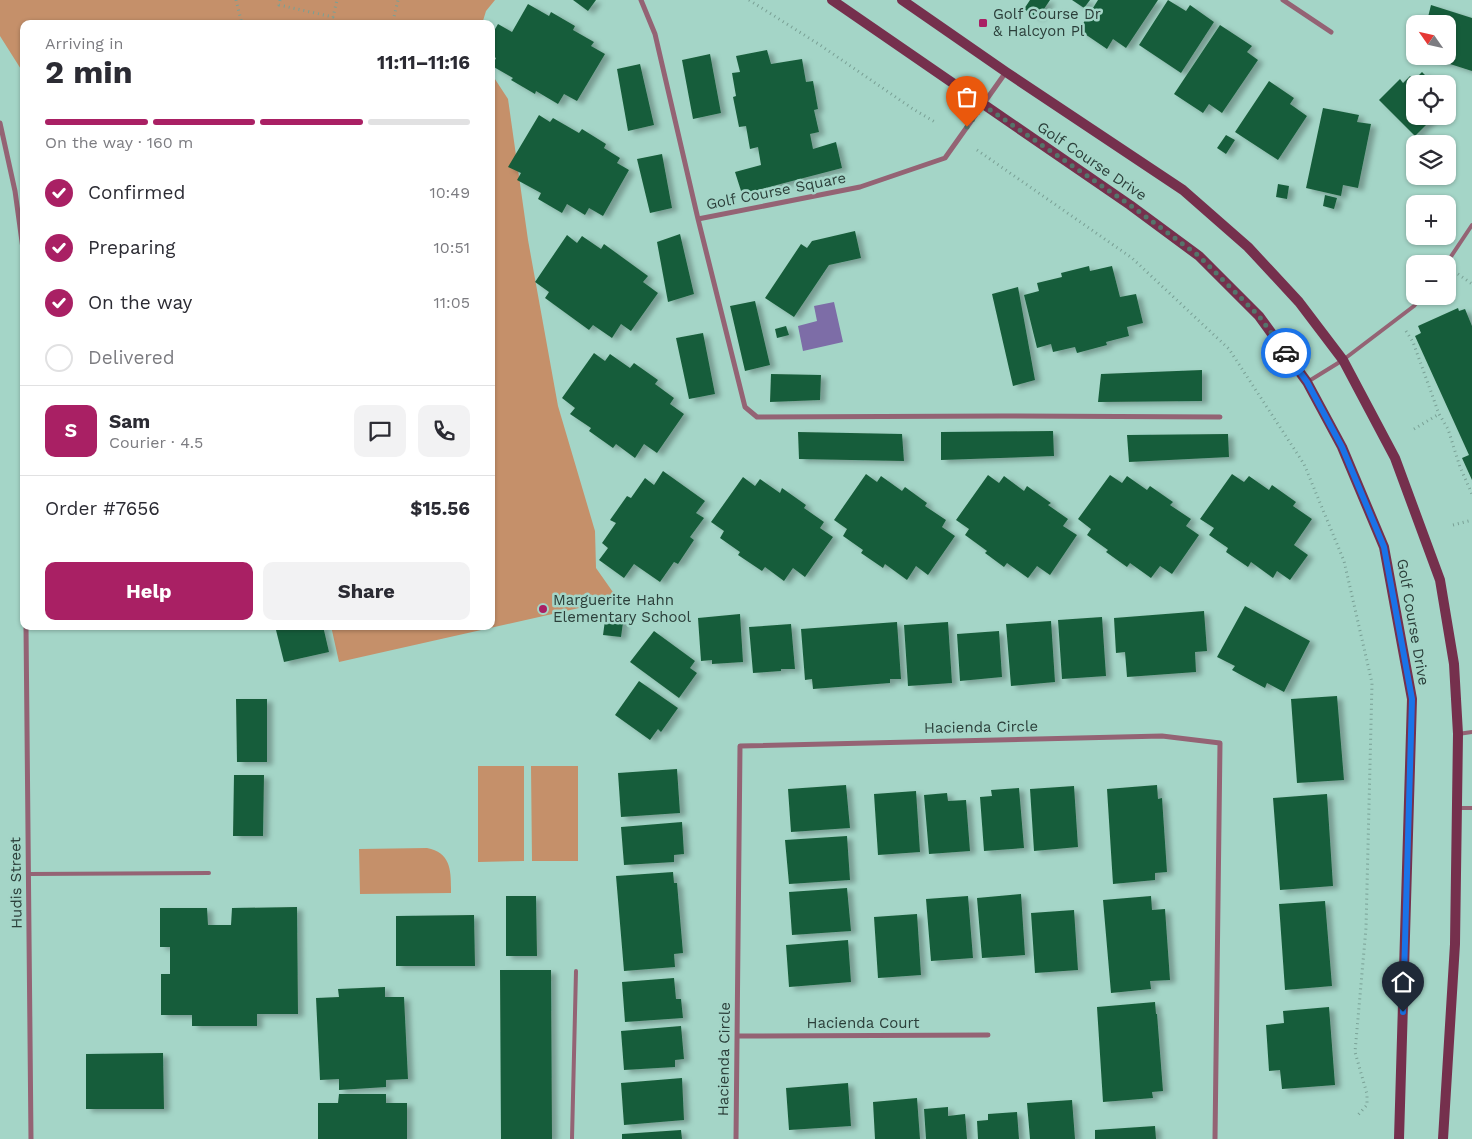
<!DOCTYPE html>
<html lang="en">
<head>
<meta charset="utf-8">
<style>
  body { margin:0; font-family:"Work Sans",sans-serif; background:#f2f2f3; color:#2b2b33; height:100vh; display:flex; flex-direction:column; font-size:19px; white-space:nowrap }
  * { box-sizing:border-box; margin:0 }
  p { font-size:16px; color:#7c7c81 }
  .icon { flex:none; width:28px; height:28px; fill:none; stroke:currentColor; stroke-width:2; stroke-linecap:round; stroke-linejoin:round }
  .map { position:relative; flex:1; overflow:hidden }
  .sheet { position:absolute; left:20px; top:20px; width:475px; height:610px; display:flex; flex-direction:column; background:#fff; border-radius:10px; box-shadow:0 1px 4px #0004 }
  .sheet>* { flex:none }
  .needle { width:32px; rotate:304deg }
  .fabs { position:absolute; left:1406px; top:15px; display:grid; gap:10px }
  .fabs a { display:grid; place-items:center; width:50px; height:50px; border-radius:10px; background:#fff; box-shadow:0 1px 4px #0004; font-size:25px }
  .pin { position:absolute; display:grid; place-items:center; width:42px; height:42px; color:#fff; margin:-51px -21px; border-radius:50% 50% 50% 0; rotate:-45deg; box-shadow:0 0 5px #0007 }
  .pin .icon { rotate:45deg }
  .courier { position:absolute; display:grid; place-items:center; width:50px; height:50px; margin:-25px; border:4px solid #1a73e8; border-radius:50%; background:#fff; color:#222; box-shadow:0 1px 6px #0007 }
  .summary em { font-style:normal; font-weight:700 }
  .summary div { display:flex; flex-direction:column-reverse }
  .summary { display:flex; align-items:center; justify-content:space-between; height:85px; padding:0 25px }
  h1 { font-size:32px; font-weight:700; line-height:38px }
  .bar { display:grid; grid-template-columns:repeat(4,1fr); gap:8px 5px; align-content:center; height:60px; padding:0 25px }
  .bar i { height:6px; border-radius:4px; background:#e1e1e2 }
  .bar .current { background:#a92064 }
  .bar p { grid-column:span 4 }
  .line { display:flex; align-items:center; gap:12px; padding:0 25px; border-top:1px solid #e1e1e2 }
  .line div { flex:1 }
  .round { display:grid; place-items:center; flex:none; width:52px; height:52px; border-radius:10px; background:#f2f2f3 }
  ol { padding:0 25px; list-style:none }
  li { display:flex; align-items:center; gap:15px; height:55px }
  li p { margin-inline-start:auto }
  li .icon { padding:5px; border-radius:50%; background:#a92064; color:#fff; stroke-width:4 }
  li:last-child { color:#7c7c81 }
  li i { width:28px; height:28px; border:2px solid #e1e1e2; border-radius:50% }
  .primary-button { display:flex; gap:10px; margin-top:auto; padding:10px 25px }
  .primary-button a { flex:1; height:58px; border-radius:10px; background:#a92064; color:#fff; font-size:20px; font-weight:700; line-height:58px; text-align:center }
  .primary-button a+a { background:#f2f2f3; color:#2b2b33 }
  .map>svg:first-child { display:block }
  .green { fill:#c5906a }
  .water { fill:#7d6da7 }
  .building { fill:#195d3a; filter:url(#shadow) }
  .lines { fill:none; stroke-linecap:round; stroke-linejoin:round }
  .path { stroke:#79a095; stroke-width:3; stroke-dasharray:1 4; stroke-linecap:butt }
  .lane { stroke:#946374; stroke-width:4 }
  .street { stroke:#946374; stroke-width:5 }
  .secondary { stroke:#75304d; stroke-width:10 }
  .done { stroke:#55746b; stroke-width:5; stroke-dasharray:0 9 }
  .route { stroke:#1a73e8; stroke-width:6 }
  .poi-dot { fill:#a92064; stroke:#a4d5c7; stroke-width:2 }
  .labels { text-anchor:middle; stroke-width:5; stroke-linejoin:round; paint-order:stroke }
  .poi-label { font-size:15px; fill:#2b3f3a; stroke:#a4d5c7; text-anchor:start }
  .street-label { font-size:15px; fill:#2b3f3a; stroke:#a4d5c7 }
</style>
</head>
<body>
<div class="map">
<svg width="1472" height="1139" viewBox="0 0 1472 1139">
  <defs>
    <filter id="shadow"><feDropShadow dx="5.5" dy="3" stdDeviation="2.5" flood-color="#0004"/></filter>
  </defs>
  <rect width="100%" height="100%" fill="#a4d5c7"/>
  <!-- green -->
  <path class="green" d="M 0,0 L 495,0 L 486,11 L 482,24 L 24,24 L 24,74 L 0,36 Z
    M 491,73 L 508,99 L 528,240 L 558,406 L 595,531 L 596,568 L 622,605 L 584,598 L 579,608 L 339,662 L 331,626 L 491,626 Z
    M 478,766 L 524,766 L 524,861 L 478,862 Z
    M 531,766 L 578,766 L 578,861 L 532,861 Z
    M 427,848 C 452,853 451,872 451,893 L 360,894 L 359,849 Z"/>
  <!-- water -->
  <path class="water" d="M 834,302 L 843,342 L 803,351 L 798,326 L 817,321 L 814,306 Z"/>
  <!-- building -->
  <path class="building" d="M 573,0 L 596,0 L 588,11 Z
    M 1030,0 L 1050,0 L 1038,18 L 1024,9 Z
    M 1072,0 L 1090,0 L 1084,8 Z
    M 1098,0 L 1158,0 L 1126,48 L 1113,39 L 1107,49 L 1079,30 Z
    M 1168,0 L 1186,11 L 1190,5 L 1214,22 L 1181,73 L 1139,45 Z
    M 528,4 L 549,16 L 551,12 L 575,26 L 573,30 L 594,42 L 591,46 L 605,54 L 577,101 L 564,94 L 558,104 L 536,91 L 535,94 L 511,80 L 513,78 L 492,66 L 496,58 L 491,55 L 491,36 L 498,24 L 512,32 Z
    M 1431,5 L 1472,18 L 1472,71 L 1428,57 L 1448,56 L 1448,24 L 1418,24 L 1421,15 L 1428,17 Z
    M 1220,25 L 1252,46 L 1247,52 L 1258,60 L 1222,113 L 1209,104 L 1203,113 L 1174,94 Z
    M 1415,34 L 1415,53 L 1409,51 Z
    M 767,50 L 771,64 L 802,59 L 806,82 L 813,81 L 818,109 L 814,110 L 819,132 L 810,134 L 813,149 L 836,142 L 842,168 L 742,194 L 735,172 L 761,165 L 758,147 L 750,149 L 746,126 L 739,127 L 733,97 L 736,96 L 732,73 L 740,72 L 736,56 Z
    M 710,54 L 721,113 L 693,119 L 682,60 Z
    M 640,64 L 654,125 L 628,131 L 617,69 Z
    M 1422,72 L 1434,84 L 1415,84 L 1415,116 L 1435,116 L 1415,136 L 1379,100 L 1400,79 L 1403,83 L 1410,76 L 1414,80 Z
    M 1269,81 L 1294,98 L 1290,104 L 1307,116 L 1278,160 L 1235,132 Z
    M 1323,108 L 1359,115 L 1357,122 L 1371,124 L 1358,188 L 1343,185 L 1341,196 L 1306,188 Z
    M 539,115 L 550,122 L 553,118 L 579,133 L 582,129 L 606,144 L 604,148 L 620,158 L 617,163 L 629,170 L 603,216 L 589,208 L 585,215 L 567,204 L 562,213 L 538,199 L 541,193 L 517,180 L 521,173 L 508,167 Z
    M 1226,135 L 1235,140 L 1226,154 L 1217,148 Z
    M 662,154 L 672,208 L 650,213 L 637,159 Z
    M 1278,184 L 1289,186 L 1287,199 L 1276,197 Z
    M 1325,195 L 1337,198 L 1334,209 L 1323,206 Z
    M 855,231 L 861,258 L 829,265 L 794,317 L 765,298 L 801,244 L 807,248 L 812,241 Z
    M 680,234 L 694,294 L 668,302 L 657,242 Z
    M 567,235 L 577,243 L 582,236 L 601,249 L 604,244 L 648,276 L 643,282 L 658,293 L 631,331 L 621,324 L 612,338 L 593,325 L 589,330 L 545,298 L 549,292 L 535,282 Z
    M 1089,266 L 1090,271 L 1112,266 L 1120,297 L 1136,294 L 1143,323 L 1127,327 L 1129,336 L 1106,342 L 1107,345 L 1077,353 L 1075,347 L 1053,352 L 1051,344 L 1037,348 L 1024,295 L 1039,291 L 1037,283 L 1062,277 L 1061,273 Z
    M 1018,287 L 1035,380 L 1013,386 L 992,294 Z
    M 755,301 L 770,365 L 745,371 L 730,306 Z
    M 1458,308 L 1459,311 L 1465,309 L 1472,326 L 1472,480 L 1462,458 L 1469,455 L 1415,336 L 1421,333 L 1418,326 Z
    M 786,326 L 789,335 L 777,338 L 775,329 Z
    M 703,333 L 715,394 L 689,399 L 676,338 Z
    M 594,353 L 605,361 L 610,354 L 630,368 L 634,363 L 658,380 L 655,384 L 674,398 L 670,404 L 684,414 L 657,453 L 644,444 L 635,458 L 616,444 L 613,448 L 589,431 L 591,428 L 570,414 L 575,408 L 562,398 Z
    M 1202,370 L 1202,401 L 1098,402 L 1101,374 Z
    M 771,374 L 821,375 L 820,400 L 770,402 Z
    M 1053,431 L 1054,456 L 941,460 L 941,432 Z
    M 798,432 L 902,434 L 904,461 L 799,459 Z
    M 1228,434 L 1229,457 L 1129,462 L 1127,435 Z
    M 663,471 L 705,501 L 696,513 L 704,518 L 690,537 L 694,540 L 678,564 L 674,562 L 660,582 L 634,564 L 624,578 L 599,560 L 608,548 L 602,543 L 616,523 L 610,520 L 627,496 L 631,498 L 645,478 L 654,485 Z
    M 866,474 L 877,482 L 881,476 L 902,491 L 905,487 L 927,503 L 925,506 L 946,520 L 942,527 L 955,536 L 928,575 L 916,566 L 907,580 L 885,564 L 883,568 L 861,553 L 863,550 L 843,536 L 847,529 L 834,520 Z
    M 1232,474 L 1244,482 L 1249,476 L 1269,490 L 1272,485 L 1296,502 L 1293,506 L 1312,519 L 1294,545 L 1308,555 L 1290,580 L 1277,571 L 1273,578 L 1251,562 L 1248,567 L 1226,552 L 1228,548 L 1209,535 L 1214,528 L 1200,519 Z
    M 988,475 L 999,483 L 1004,476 L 1024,491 L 1027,486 L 1051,503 L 1048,505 L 1068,519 L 1063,526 L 1077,535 L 1050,575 L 1037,566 L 1028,578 L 1007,563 L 1004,567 L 985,553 L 987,551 L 965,535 L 969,529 L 956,520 Z
    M 1110,475 L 1122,483 L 1127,476 L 1147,490 L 1150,486 L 1173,502 L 1170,505 L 1191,519 L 1186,526 L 1199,535 L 1172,574 L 1160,566 L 1151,578 L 1130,563 L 1127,567 L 1106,552 L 1108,550 L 1087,535 L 1091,529 L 1078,519 Z
    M 743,477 L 755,486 L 760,479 L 780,493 L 782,488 L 806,505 L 804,508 L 824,522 L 820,528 L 833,537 L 805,577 L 793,568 L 784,581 L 765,567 L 762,571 L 738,555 L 740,552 L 720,538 L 724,531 L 711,522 Z
    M 1245,606 L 1310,641 L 1284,692 L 1267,683 L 1265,688 L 1232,670 L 1235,666 L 1217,657 Z
    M 1204,611 L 1207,651 L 1195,652 L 1196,672 L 1127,677 L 1125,652 L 1116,653 L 1114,618 Z
    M 606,613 L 624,615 L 621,637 L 603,635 Z
    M 740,614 L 743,662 L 712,664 L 712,660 L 701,661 L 698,618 Z
    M 1102,617 L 1106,676 L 1062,679 L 1058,620 Z
    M 1051,621 L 1055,682 L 1011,686 L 1006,624 Z
    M 897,622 L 901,679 L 890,679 L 890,683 L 813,689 L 812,679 L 805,680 L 801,629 Z
    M 948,622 L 952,683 L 908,686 L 904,625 Z
    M 791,624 L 795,669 L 781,669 L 781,671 L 753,673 L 749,627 Z
    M 275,626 L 323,626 L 329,652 L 284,662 Z
    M 654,631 L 695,661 L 690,668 L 697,673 L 679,698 L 630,662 Z
    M 999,631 L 1002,677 L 960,681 L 957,634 Z
    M 639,681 L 678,708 L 661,732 L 658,729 L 650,740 L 615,715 Z
    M 1337,696 L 1344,780 L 1297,783 L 1291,699 Z
    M 236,699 L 267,699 L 267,762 L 237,762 Z
    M 677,769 L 680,813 L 621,817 L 618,773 Z
    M 234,775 L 264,775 L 263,836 L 233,836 Z
    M 846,785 L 850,828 L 791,832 L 788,789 Z
    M 1157,785 L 1158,799 L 1162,798 L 1167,872 L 1155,873 L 1155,880 L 1113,884 L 1107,789 Z
    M 1074,786 L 1078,847 L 1034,851 L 1030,789 Z
    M 1019,788 L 1024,848 L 984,851 L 980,797 L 992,796 L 991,790 Z
    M 916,791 L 920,852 L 878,855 L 874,794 Z
    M 947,793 L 948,801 L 966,800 L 970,851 L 929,854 L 924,795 Z
    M 1327,794 L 1333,886 L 1280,890 L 1273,798 Z
    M 682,822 L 684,854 L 674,855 L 674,862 L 624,865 L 621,827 Z
    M 847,836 L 850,880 L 789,884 L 785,840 Z
    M 673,872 L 674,883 L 677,883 L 683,953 L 674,954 L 675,967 L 624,971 L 616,876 Z
    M 847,888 L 851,931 L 792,935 L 789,892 Z
    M 1021,894 L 1025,955 L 982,958 L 977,898 Z
    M 506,896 L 536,896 L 537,956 L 506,956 Z
    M 968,896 L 973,958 L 931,961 L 926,899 Z
    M 1151,896 L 1152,910 L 1165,909 L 1170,980 L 1150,981 L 1151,989 L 1111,993 L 1103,900 Z
    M 1325,901 L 1332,986 L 1285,990 L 1279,904 Z
    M 297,907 L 298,1014 L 257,1014 L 257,1026 L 192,1026 L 192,1015 L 161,1015 L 161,974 L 170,974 L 170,947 L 160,947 L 160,908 L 207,908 L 208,925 L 231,925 L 232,908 Z
    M 1074,910 L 1078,970 L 1035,973 L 1031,913 Z
    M 917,914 L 921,975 L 878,978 L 874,917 Z
    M 474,915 L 475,966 L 396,966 L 396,916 Z
    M 848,940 L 851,982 L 789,987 L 786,945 Z
    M 500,970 L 551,970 L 552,1139 L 501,1139 Z
    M 674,978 L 676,999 L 681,999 L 683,1018 L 625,1022 L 622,982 Z
    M 385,987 L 385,997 L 404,997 L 408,1079 L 386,1080 L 386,1087 L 339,1090 L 339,1079 L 320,1080 L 316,998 L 339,997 L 338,989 Z
    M 1155,1002 L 1156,1014 L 1157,1014 L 1163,1091 L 1152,1092 L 1153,1098 L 1103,1102 L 1097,1007 Z
    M 1329,1007 L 1335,1085 L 1282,1089 L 1280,1070 L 1269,1071 L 1266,1025 L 1284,1023 L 1283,1011 Z
    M 681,1026 L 684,1059 L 675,1060 L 675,1067 L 624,1070 L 621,1031 Z
    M 163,1053 L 164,1109 L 86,1109 L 86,1054 Z
    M 682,1078 L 684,1120 L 624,1125 L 621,1083 Z
    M 848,1083 L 851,1126 L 789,1130 L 786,1088 Z
    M 339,1094 L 386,1094 L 386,1103 L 407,1103 L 407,1139 L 318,1139 L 318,1103 L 338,1103 Z
    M 917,1098 L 920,1139 L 875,1139 L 873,1102 Z
    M 1072,1100 L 1075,1139 L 1030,1139 L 1027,1103 Z
    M 948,1107 L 948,1116 L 965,1114 L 967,1139 L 926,1139 L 924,1109 Z
    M 1017,1112 L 1019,1139 L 978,1139 L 977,1121 L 988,1120 L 988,1114 Z
    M 1155,1126 L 1156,1139 L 1095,1139 L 1095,1130 Z
    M 681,1130 L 682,1139 L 622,1139 L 622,1134 Z"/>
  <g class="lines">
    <!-- path -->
    <path class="path" d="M 236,0 L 242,24
      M 280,0 L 279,5 L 333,17 L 337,0
      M 749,0 L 820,45 L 913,109 L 935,122
      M 393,21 L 398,0
      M 387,24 L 393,21 L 403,24
      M 977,150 L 1132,258 L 1229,349 L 1304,464 L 1344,561 L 1372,683 L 1366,928 L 1355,1052 L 1367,1094 L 1367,1105 L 1357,1116
      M 1458,274 L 1472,284
      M 1406,331 L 1413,342 L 1439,414 L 1448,429 L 1460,467 L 1472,494
      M 1414,429 L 1439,414
      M 1453,525 L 1472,520"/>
    <!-- lane -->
    <path class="lane" d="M 1446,264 L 1472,225
      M 1309,381 L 1343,360 L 1414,306 L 1422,296
      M 1458,734 L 1472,732
      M 1457,808 L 1472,808
      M 29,874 L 209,873
      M 572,1139 L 576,971"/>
    <!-- street -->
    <path class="street" d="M 641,0 L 655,34 L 698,219 L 860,187 L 945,158 L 1006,72
      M 1283,0 L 1331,32
      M 0,123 L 15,191 L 24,256
      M 698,219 L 745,407 L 757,417 L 1002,416 L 1220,417
      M 26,626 L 31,1139
      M 737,1036 L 988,1035
      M 736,1139 L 740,746 L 1162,736 L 1220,743 L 1215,1139"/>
    <!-- secondary -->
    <path class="secondary" d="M 832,0 L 1130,205 L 1199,256 L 1259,316 L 1307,382 L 1342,447 L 1384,547 L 1412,699 L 1399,1139
      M 902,0 L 1006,72 L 1183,190 L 1248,247 L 1299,302 L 1343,360 L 1395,458 L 1440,580 L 1454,664 L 1458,734 L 1455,944 L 1443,1139"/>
  </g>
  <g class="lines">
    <!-- done -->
    <path class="done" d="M 967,127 L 983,105 L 1130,205 L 1199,256 L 1259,316 L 1286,353"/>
    <!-- route -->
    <path class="route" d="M 1286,353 L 1307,382 L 1342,447 L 1384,547 L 1412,699 L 1403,1012"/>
  </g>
  <!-- markers -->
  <g class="poi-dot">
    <rect x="978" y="18" width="10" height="10" rx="2.5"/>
    <circle cx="543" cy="609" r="5"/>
  </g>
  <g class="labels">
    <!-- poi labels -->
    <g class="poi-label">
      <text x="993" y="19">Golf Course Dr<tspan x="993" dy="17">&amp; Halcyon Pl</tspan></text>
      <text x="553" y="605">Marguerite Hahn<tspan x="553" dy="17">Elementary School</tspan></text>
    </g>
    <!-- street labels -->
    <g class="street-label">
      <text transform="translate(1092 161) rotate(34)" y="5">Golf Course Drive</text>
      <text transform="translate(776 191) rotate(-11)" y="5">Golf Course Square</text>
      <text transform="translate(1413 622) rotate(80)" y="5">Golf Course Drive</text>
      <text transform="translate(981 727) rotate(-1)" y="5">Hacienda Circle</text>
      <text transform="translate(16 883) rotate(-91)" y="5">Hudis Street</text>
      <text x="863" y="1028">Hacienda Court</text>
      <text transform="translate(724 1059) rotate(-89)" y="5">Hacienda Circle</text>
    </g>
  </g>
</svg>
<div class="fabs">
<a><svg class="needle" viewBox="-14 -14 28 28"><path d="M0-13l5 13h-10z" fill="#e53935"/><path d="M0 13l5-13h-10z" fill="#7c7c81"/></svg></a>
<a><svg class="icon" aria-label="locate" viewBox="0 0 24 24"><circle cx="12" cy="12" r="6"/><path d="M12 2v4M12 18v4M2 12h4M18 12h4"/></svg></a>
<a><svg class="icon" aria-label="layers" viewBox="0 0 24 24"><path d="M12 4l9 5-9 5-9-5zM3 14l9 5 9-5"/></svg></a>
<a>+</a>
<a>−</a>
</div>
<div class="pin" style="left:967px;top:127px;background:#ea580c"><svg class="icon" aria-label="bag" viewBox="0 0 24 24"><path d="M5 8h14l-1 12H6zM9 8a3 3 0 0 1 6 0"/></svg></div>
<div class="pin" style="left:1403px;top:1012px;background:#1f2937"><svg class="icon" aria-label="home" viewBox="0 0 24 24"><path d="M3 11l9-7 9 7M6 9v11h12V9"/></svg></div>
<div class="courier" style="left:1286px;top:353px"><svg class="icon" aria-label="car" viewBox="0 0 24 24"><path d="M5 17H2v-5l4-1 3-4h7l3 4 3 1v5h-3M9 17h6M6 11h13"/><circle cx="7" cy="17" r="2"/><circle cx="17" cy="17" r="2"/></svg></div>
<section class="sheet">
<div class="summary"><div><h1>2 min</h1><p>Arriving in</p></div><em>11:11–11:16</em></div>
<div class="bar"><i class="current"></i><i class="current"></i><i class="current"></i><i></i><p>On the way · 160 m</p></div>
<ol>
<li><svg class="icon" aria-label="check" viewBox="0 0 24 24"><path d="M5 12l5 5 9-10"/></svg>Confirmed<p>10:49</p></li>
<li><svg class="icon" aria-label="check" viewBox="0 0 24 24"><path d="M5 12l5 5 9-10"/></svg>Preparing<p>10:51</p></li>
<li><svg class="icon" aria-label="check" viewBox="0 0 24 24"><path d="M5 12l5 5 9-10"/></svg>On the way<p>11:05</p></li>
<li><i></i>Delivered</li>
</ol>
<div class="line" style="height:90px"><b class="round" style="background:#a92064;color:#fff">S</b><div><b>Sam</b><p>Courier · 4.5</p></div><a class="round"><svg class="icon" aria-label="chat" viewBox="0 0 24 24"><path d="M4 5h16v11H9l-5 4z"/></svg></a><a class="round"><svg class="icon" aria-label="phone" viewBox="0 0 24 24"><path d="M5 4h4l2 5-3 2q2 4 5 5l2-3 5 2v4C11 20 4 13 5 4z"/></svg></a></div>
<div class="line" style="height:65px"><div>Order #7656</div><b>$15.56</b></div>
<div class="primary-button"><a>Help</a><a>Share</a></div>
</section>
</div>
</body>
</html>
